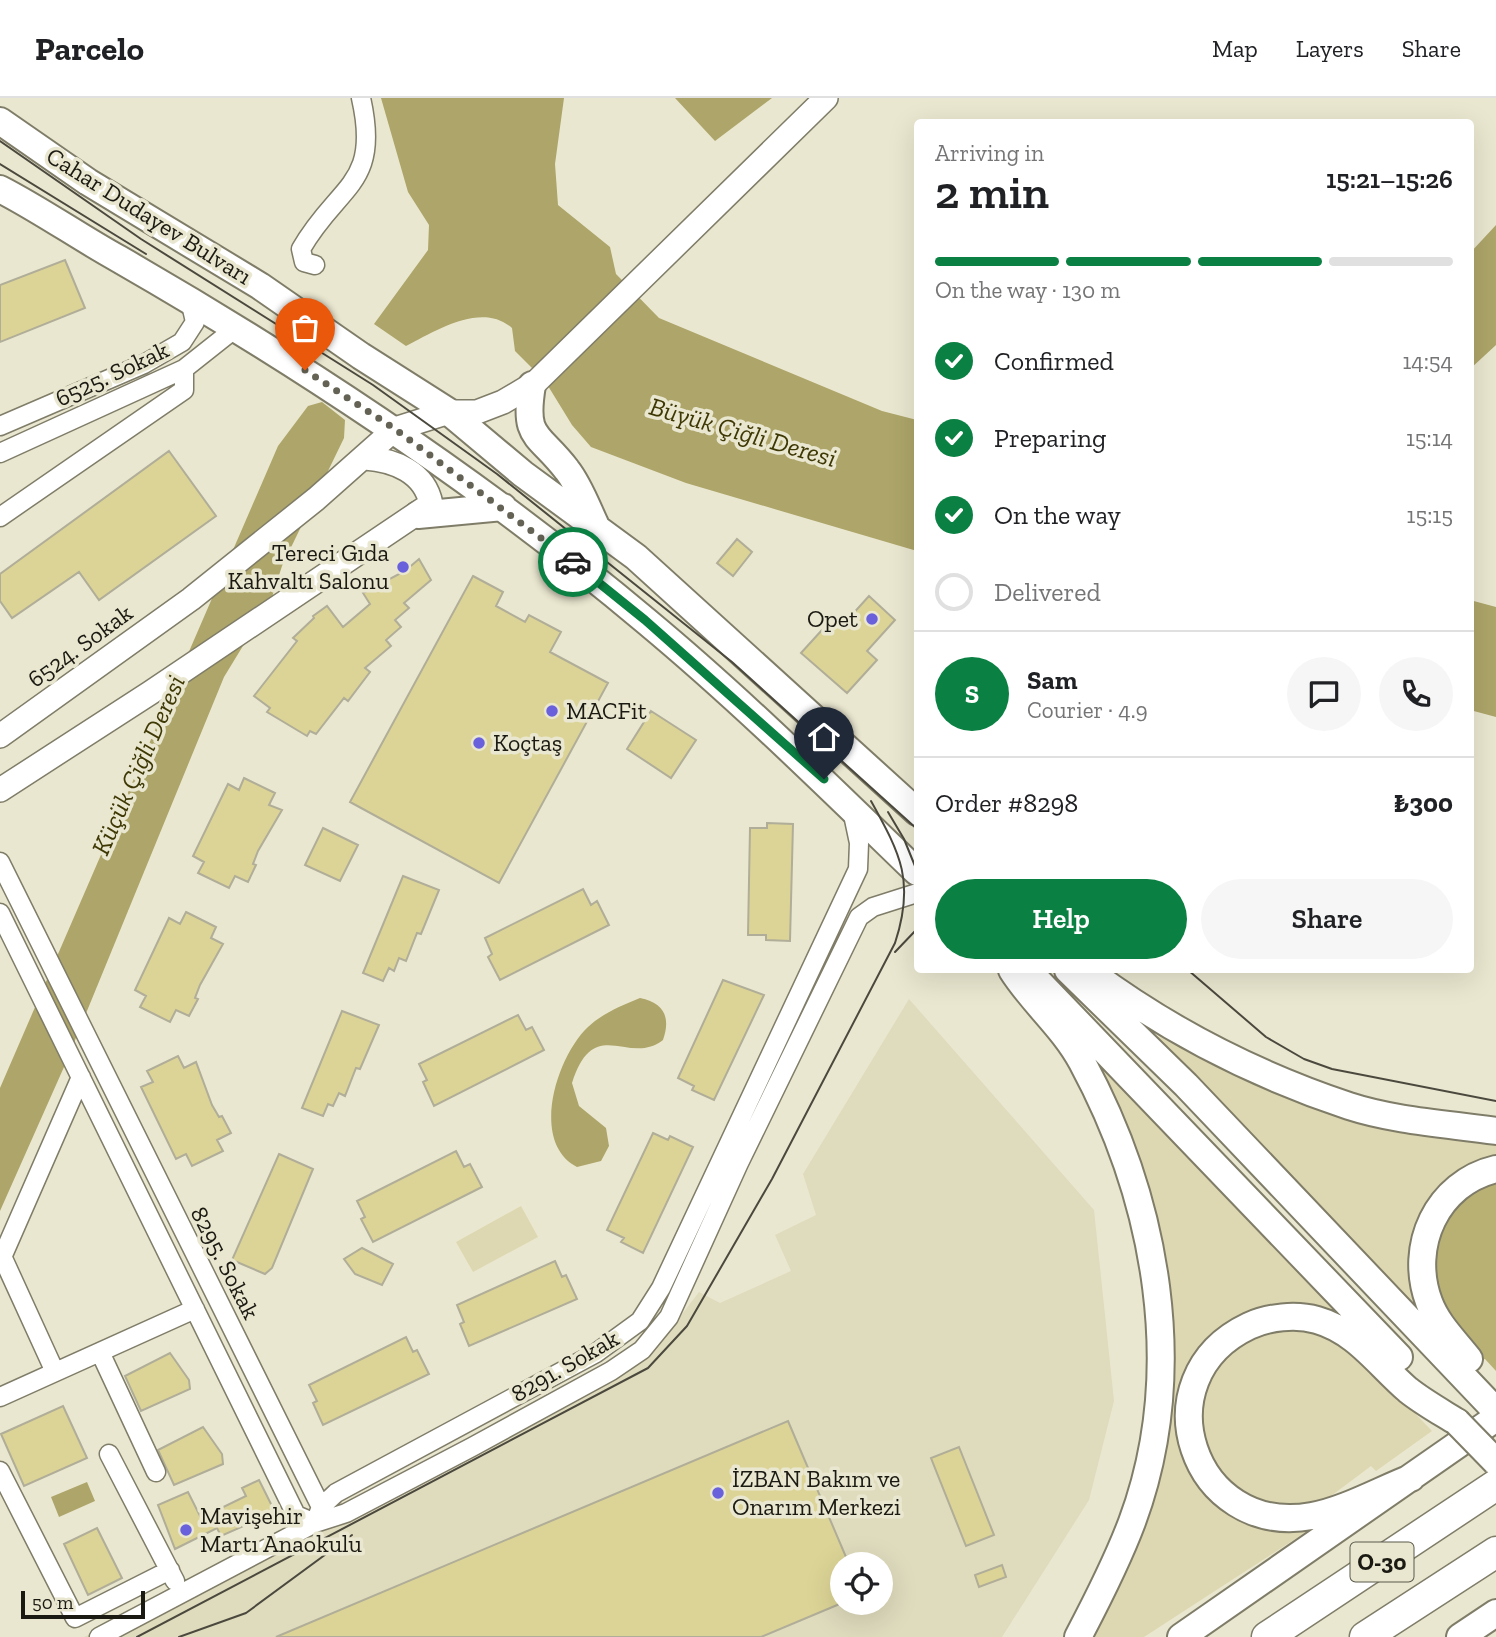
<!DOCTYPE html>
<html lang="en">
<head>
<meta charset="utf-8">
<style>
  body { margin:0; font-family:"Zilla Slab",serif; background:#f6f6f6; color:#202124; height:100vh; display:flex; flex-direction:column; font-size:26px; white-space:nowrap }
  * { box-sizing:border-box; margin:0 }
  p { font-size:23px; color:#757577 }
  .icon { flex:none; width:38px; height:38px; fill:none; stroke:currentColor; stroke-width:2; stroke-linecap:round; stroke-linejoin:round }
  .map { position:relative; flex:1; overflow:hidden }
  .side { position:absolute; left:914px; top:21px; width:560px; height:854px; display:flex; flex-direction:column; background:#fff; border-radius:7px; box-shadow:0 7px 28px #0002 }
  .side>* { flex:none }
  .controls { position:absolute; left:830px; top:1454px; display:grid; gap:14px }
  .controls a { display:grid; place-items:center; width:63px; height:63px; border-radius:50%; background:#fff; box-shadow:0 7px 28px #0002; font-size:35px }
  .scale { position:absolute; left:21px; bottom:18px; width:124px; box-sizing:border-box; padding-left:7px; border:4px solid #1b1a12; border-top:0; font-size:19px; line-height:24px; white-space:nowrap; color:#1b1a12; -webkit-text-stroke:5px #eae7d0; paint-order:stroke }
  .pin { position:absolute; display:grid; place-items:center; width:60px; height:60px; color:#fff; margin:-72px -30px; border-radius:50% 50% 50% 0; rotate:-45deg; box-shadow:0 0 7px #0007 }
  .pin .icon { rotate:45deg }
  .courier { position:absolute; display:grid; place-items:center; width:70px; height:70px; margin:-35px; border:5px solid #0b8043; border-radius:50%; background:#fff; color:#222; box-shadow:0 2px 9px #0007 }
  .headline em { font-style:normal; font-weight:600 }
  .headline div { display:flex; flex-direction:column-reverse }
  .headline { display:flex; align-items:center; justify-content:space-between; height:119px; padding:0 21px }
  h1 { font-size:46px; font-weight:600; line-height:52px }
  .bar { display:grid; grid-template-columns:repeat(4,1fr); gap:10px 7px; align-content:center; height:84px; padding:0 21px }
  .bar i { height:9px; border-radius:5px; background:#e0e0e0 }
  .bar .current { background:#0b8043 }
  .bar p { grid-column:span 4 }
  .line { display:flex; align-items:center; gap:18px; padding:0 21px; border-top:2px solid #e0e0e0 }
  .line div { flex:1 }
  .round { display:grid; place-items:center; flex:none; width:74px; height:74px; border-radius:37px; background:#f6f6f6 }
  ol { padding:0 21px; list-style:none }
  li { display:flex; align-items:center; gap:21px; height:77px }
  li p { margin-inline-start:auto }
  li .icon { padding:7px; border-radius:50%; background:#0b8043; color:#fff; stroke-width:4 }
  li:last-child { color:#757577 }
  li i { width:38px; height:38px; border:4px solid #e0e0e0; border-radius:50% }
  .action { display:flex; gap:14px; margin-top:auto; padding:14px 21px }
  .action a { flex:1; height:80px; border-radius:42px; background:#0b8043; color:#fff; font-size:28px; font-weight:600; line-height:80px; text-align:center }
  .action a+a { background:#f6f6f6; color:#202124 }
  header { display:flex; align-items:center; gap:42px; box-sizing:border-box; height:98px; padding:0 35px; background:#fff; border-bottom:2px solid #e0e0e0 }
  header strong { font-size:33px }
  nav { display:flex; gap:38px; margin-inline-start:auto; font-size:24px }
  .map>svg:first-child { display:block }
  .built { fill:#dfdbbd; fill-rule:evenodd }
  .green { fill:#ddd8b1 }
  .forest { fill:#b9b174 }
  .water { fill:#ada569 }
  .building { fill:#dcd496; stroke:#b0ad98; stroke-width:2 }
  .lines { fill:none; stroke-linecap:round; stroke-linejoin:round }
  .street-casing { stroke:#7f7c68; stroke-width:21 }
  .secondary-casing { stroke:#7f7c68; stroke-width:26 }
  .primary-casing { stroke:#7f7c68; stroke-width:30 }
  .highway-casing { stroke:#7f7c68; stroke-width:33 }
  .street { stroke:#fff; stroke-width:18 }
  .secondary { stroke:#fff; stroke-width:23 }
  .primary { stroke:#fff; stroke-width:26 }
  .highway { stroke:#fff; stroke-width:30 }
  .tram { stroke:#4b493e; stroke-width:2 }
  .primary-bridge-casing { stroke:#7f7c68; stroke-width:30; stroke-linecap:butt }
  .primary-bridge { stroke:#fff; stroke-width:26 }
  .done { stroke:#636254; stroke-width:7; stroke-dasharray:0 12.6 }
  .route { stroke:#0b8043; stroke-width:9 }
  .poi-dot { fill:#6861db; stroke:#eae7d0; stroke-width:2.5 }
  .labels { text-anchor:middle; stroke-width:7; stroke-linejoin:round; paint-order:stroke }
  .shield { fill:#eae7d0; stroke:#59584b; stroke-width:2 }
  .shield-label { font-size:23px; font-weight:bold; fill:#1b1a12 }
  .street-label { font-size:24px; fill:#1b1a12; stroke:#eae7d0 }
  .poi-label { font-size:24px; fill:#1b1a12; stroke:#eae7d0; text-anchor:start }
  .water-label { font-size:26px; font-style:italic; fill:#3e3805; stroke:#eae7d0 }
</style>
</head>
<body>
<header>
<strong>Parcelo</strong>
<nav><a>Map</a><a>Layers</a><a>Share</a></nav>
</header>
<div class="map">
<svg width="1496" height="1539" viewBox="0 0 1496 1539">
  <rect width="100%" height="100%" fill="#eae7d0"/>
  <!-- built -->
  <path class="built" d="M 909,901 L 1094,1112 L 1114,1303 L 1089,1402 L 1002,1539 L 84,1539 L 329,1428 L 650,1258 L 699,1194 L 720,1205 L 791,1173 L 775,1137 L 816,1117 L 803,1076 ZM 842,1466 L 880,1466 L 880,1505 L 842,1505 Z"/>
  <!-- green -->
  <path class="green" d="M 1151,935 L 1298,1004 L 1362,1023 L 1496,1045 L 1496,1059 L 1417,1131 L 1410,1154 L 1415,1207 Z
    M 1094,961 L 1339,1216 L 1314,1208 L 1281,1207 L 1183,1283 C 1161,1345 1203,1422 1271,1433 C 1283,1435 1297,1433 1309,1432 L 1144,1539 L 1092,1539 C 1161,1425 1193,1259 1160,1129 C 1145,1070 1119,1016 1094,961 Z
    M 521,1108 L 538,1139 L 473,1174 L 456,1144 Z
    M 1271,1231 L 1315,1232 L 1353,1251 L 1432,1333 L 1376,1373 L 1371,1368 L 1331,1398 L 1308,1406 L 1272,1407 L 1230,1388 L 1201,1342 L 1201,1301 L 1218,1265 L 1235,1249 Z"/>
  <!-- forest -->
  <path class="forest" d="M 1496,1083 L 1496,1273 L 1485,1261 L 1480,1262 C 1468,1246 1451,1229 1441,1210 C 1425,1178 1433,1135 1455,1108 C 1465,1096 1482,1090 1496,1083 Z"/>
  <!-- water -->
  <path class="water" d="M 381,0 L 564,0 L 555,66 L 558,107 L 610,149 L 616,176 L 659,220 L 882,313 L 917,322 L 917,453 L 686,385 L 591,349 L 572,327 L 545,283 L 515,253 L 512,230 C 482,203 435,233 406,248 L 374,226 L 428,152 L 429,127 L 408,94 Z
    M 675,0 L 772,0 L 715,43 Z
    M 1496,127 L 1496,247 L 1470,271 L 1470,155 Z
    M 322,304 L 345,322 L 344,340 L 282,468 L 271,502 L 224,579 L 64,969 L 0,1113 L 0,990 L 278,348 L 308,308 Z
    M 1470,502 L 1496,509 L 1496,619 L 1470,612 Z
    M 640,900 C 664,905 671,919 663,942 C 629,969 594,915 572,985 L 579,1008 L 606,1030 L 609,1048 L 601,1063 L 577,1069 C 529,1044 557,958 588,929 C 603,915 621,908 640,900 Z
    M 87,1384 L 95,1403 L 59,1419 L 51,1399 Z"/>
  <!-- building -->
  <path class="building" d="M 65,162 L 85,210 L 0,244 L 0,187 Z
    M 169,353 L 216,418 L 99,502 L 79,474 L 12,520 L 0,503 L 0,476 Z
    M 737,441 L 752,454 L 733,478 L 717,465 Z
    M 419,461 L 431,482 L 404,505 L 409,510 L 395,522 L 401,529 L 386,542 L 391,548 L 365,570 L 370,574 L 348,603 L 344,600 L 316,636 L 310,633 L 307,638 L 267,614 L 270,610 L 254,598 L 297,543 L 293,540 L 314,520 L 313,518 L 327,508 L 343,529 L 370,506 L 363,495 L 405,473 Z
    M 473,478 L 503,494 L 496,508 L 525,524 L 529,517 L 561,534 L 550,554 L 608,585 L 499,785 L 350,704 Z
    M 869,498 L 895,522 L 867,553 L 877,562 L 847,595 L 801,555 L 832,521 L 841,529 Z
    M 651,613 L 696,642 L 671,680 L 627,651 Z
    M 244,680 L 275,695 L 269,707 L 282,712 L 258,753 L 253,766 L 256,767 L 248,784 L 235,778 L 229,790 L 198,775 L 204,764 L 193,758 L 228,686 L 239,692 Z
    M 767,725 L 793,726 L 790,843 L 766,842 L 766,837 L 748,837 L 750,730 L 767,730 Z
    M 323,730 L 358,747 L 340,783 L 305,767 Z
    M 403,778 L 439,792 L 421,836 L 417,835 L 406,863 L 399,860 L 394,873 L 389,870 L 383,883 L 363,875 Z
    M 583,791 L 591,807 L 597,803 L 609,827 L 500,882 L 488,859 L 492,856 L 485,840 Z
    M 186,814 L 216,829 L 211,840 L 223,846 L 200,887 L 195,900 L 198,901 L 189,918 L 176,912 L 170,924 L 140,909 L 146,898 L 135,892 L 169,820 L 180,826 Z
    M 723,882 L 764,897 L 714,1002 L 692,992 L 694,988 L 678,980 Z
    M 342,913 L 379,927 L 360,971 L 356,970 L 345,998 L 339,995 L 333,1008 L 328,1006 L 323,1018 L 302,1010 Z
    M 518,917 L 526,932 L 532,929 L 544,952 L 434,1008 L 423,984 L 427,982 L 419,966 Z
    M 178,958 L 184,970 L 196,964 L 212,1007 L 219,1019 L 222,1018 L 231,1035 L 217,1042 L 223,1053 L 192,1068 L 186,1056 L 176,1061 L 141,989 L 153,984 L 147,973 Z
    M 653,1035 L 668,1042 L 670,1038 L 693,1049 L 643,1155 L 621,1144 L 624,1140 L 607,1132 Z
    M 456,1053 L 464,1069 L 470,1066 L 482,1089 L 373,1144 L 361,1121 L 365,1119 L 357,1103 Z
    M 279,1056 L 313,1071 L 272,1170 L 265,1176 L 232,1162 Z
    M 362,1150 L 393,1166 L 382,1187 L 355,1176 L 344,1161 Z
    M 555,1163 L 562,1179 L 566,1177 L 577,1201 L 469,1248 L 460,1226 L 464,1224 L 457,1207 Z
    M 406,1239 L 413,1254 L 417,1252 L 429,1276 L 323,1327 L 313,1305 L 317,1303 L 309,1287 Z
    M 170,1255 L 189,1282 L 190,1291 L 141,1313 L 125,1278 Z
    M 63,1308 L 87,1360 L 24,1388 L 1,1336 Z
    M 788,1323 L 849,1466 L 842,1466 L 842,1505 L 761,1539 L 276,1539 Z
    M 203,1329 L 222,1356 L 223,1366 L 174,1387 L 158,1352 Z
    M 959,1349 L 994,1437 L 966,1448 L 931,1360 Z
    M 259,1382 L 275,1414 L 221,1438 L 217,1430 L 175,1451 L 158,1407 L 188,1394 L 201,1420 L 246,1398 L 242,1390 Z
    M 97,1430 L 122,1480 L 88,1497 L 64,1446 Z
    M 1002,1467 L 1006,1479 L 979,1489 L 975,1477 Z"/>
  <g class="lines">
    <defs>
      <path id="street" d="M 315,167 L 304,164 L 301,151 C 338,86 381,88 361,0
        M 0,328 L 144,266 L 182,244 L 195,224 L 190,202
        M 0,355 L 184,271 L 237,229
        M 0,419 L 184,292 L 184,271
        M 0,764 L 321,1409
        M 0,815 L 296,1417 L 315,1425
        M 2,1158 L 55,1274
        M 0,1164 L 81,979
        M 100,1254 L 156,1374
        M 0,1299 L 195,1211
        M 109,1356 L 175,1483
        M 0,1373 L 75,1520 L 170,1472
        M 315,1425 L 321,1409 L 336,1395 L 596,1255 L 640,1223 L 661,1190 L 858,771 L 859,745 L 852,712
        M 99,1539 L 315,1425 L 346,1415 L 472,1349 L 611,1273 L 642,1252 L 669,1219 L 739,1065 L 859,819 L 873,809 L 917,795"/>
      <path id="secondary" d="M 0,638 L 191,501 L 316,401 L 395,331 L 449,314 L 477,314 L 503,304 L 535,285 L 826,0
        M 0,692 L 150,595 L 431,406 C 425,374 394,362 365,360"/>
      <path id="primary" d="M 0,23 L 88,84 L 260,188 L 361,258 L 449,314 L 523,376 L 636,459 L 917,714
        M 0,91 C 41,112 79,139 119,161 C 305,268 482,385 646,523 C 741,602 828,688 917,774
        M 532,287 C 523,342 538,334 567,372 C 579,387 587,409 595,426
        M 418,417 L 503,409
        M 1012,872 C 1032,904 1064,930 1082,964 C 1157,1103 1188,1273 1132,1424 C 1117,1464 1098,1501 1078,1539
        M 1068,872 L 1186,987 L 1496,1313
        M 1090,874 C 1168,932 1256,977 1349,1008 C 1395,1023 1448,1026 1496,1033
        M 1035,880 L 1399,1259
        M 1469,1261 C 1455,1243 1437,1226 1429,1204 C 1408,1148 1437,1085 1496,1071
        M 1411,1380 C 1380,1392 1345,1412 1312,1418 C 1192,1440 1139,1280 1249,1228 C 1268,1219 1296,1216 1317,1222 C 1356,1233 1378,1266 1408,1292 C 1423,1304 1441,1314 1457,1324
        M 1181,1539 L 1496,1320
        M 1460,1539 L 1496,1515"/>
      <path id="highway" d="M 1267,1539 L 1496,1387
        M 1365,1539 L 1496,1454"/>
    </defs>
    <!-- street casing -->
    <use href="#street" class="street-casing"/>
    <!-- secondary casing -->
    <use href="#secondary" class="secondary-casing"/>
    <!-- primary casing -->
    <use href="#primary" class="primary-casing"/>
    <!-- highway casing -->
    <use href="#highway" class="highway-casing"/>
    <!-- street -->
    <use href="#street" class="street"/>
    <!-- secondary -->
    <use href="#secondary" class="secondary"/>
    <!-- primary -->
    <use href="#primary" class="primary"/>
    <!-- highway -->
    <use href="#highway" class="highway"/>
    <!-- tram -->
    <path class="tram" d="M 0,43 L 141,141 L 373,287 L 497,376 L 732,564 L 917,731
      M 0,66 L 146,156
      M 888,714 L 904,741 L 917,773
      M 895,854 L 917,831
      M 1188,872 L 1266,939 L 1304,961 L 1332,971 L 1496,1003
      M 137,1539 L 648,1270 L 687,1228 L 772,1081 L 895,845 C 915,784 901,757 871,703
      M 179,1539 L 246,1515 L 352,1437"/>
    <defs>
      <path id="primary-bridge" d="M 1457,1324 L 1496,1364"/>
    </defs>
    <!-- primary-bridge casing -->
    <use href="#primary-bridge" class="primary-bridge-casing"/>
    <!-- primary-bridge -->
    <use href="#primary-bridge" class="primary-bridge"/>
  </g>
  <g class="lines">
    <!-- done -->
    <path class="done" d="M 305,272 L 395,331 L 573,464"/>
    <!-- route -->
    <path class="route" d="M 573,464 L 645,522 L 824,681"/>
  </g>
  <!-- markers -->
  <g class="poi-dot">
    <circle cx="403" cy="469" r="7"/>
    <circle cx="872" cy="521" r="7"/>
    <circle cx="552" cy="613" r="7"/>
    <circle cx="479" cy="645" r="7"/>
    <circle cx="718" cy="1395" r="7"/>
    <circle cx="186" cy="1432" r="7"/>
  </g>
  <g class="labels">
    <!-- shield labels -->
    <rect class="shield" x="1350.5" y="1444.5" width="63" height="39" rx="5"/>
    <g class="shield-label">
      <text x="1382" y="1472">O-30</text>
    </g>
    <!-- street labels -->
    <g class="street-label">
      <text transform="translate(149 118) rotate(32)" y="8">Cahar Dudayev Bulvarı</text>
      <text transform="translate(112 276) rotate(-25)" y="8">6525. Sokak</text>
      <text transform="translate(80 548) rotate(-36)" y="8">6524. Sokak</text>
      <text transform="translate(225 1165) rotate(63)" y="8">8295. Sokak</text>
      <text transform="translate(565 1268) rotate(-30)" y="8">8291. Sokak</text>
    </g>
    <!-- poi labels -->
    <g class="poi-label">
      <text x="389" y="463" text-anchor="end">Tereci Gıda<tspan x="389" dy="28">Kahvaltı Salonu</tspan></text>
      <text x="858" y="529" text-anchor="end">Opet</text>
      <text x="566" y="621">MACFit</text>
      <text x="493" y="653">Koçtaş</text>
      <text x="732" y="1389">İZBAN Bakım ve<tspan x="732" dy="28">Onarım Merkezi</tspan></text>
      <text x="200" y="1426">Mavişehir<tspan x="200" dy="28">Martı Anaokulu</tspan></text>
    </g>
    <!-- water labels -->
    <g class="water-label">
      <text transform="translate(743 334) rotate(16)" y="9">Büyük Çiğli Deresi</text>
      <text transform="translate(138 667) rotate(-66)" y="9">Küçük Çiğli Deresi</text>
    </g>
  </g>
</svg>
<div class="controls">
<a><svg class="icon" aria-label="locate" viewBox="0 0 24 24"><circle cx="12" cy="12" r="6"/><path d="M12 2v4M12 18v4M2 12h4M18 12h4"/></svg></a>
</div>
<div class="scale">50 m</div>
<div class="pin" style="left:305px;top:272px;background:#ea580c"><svg class="icon" aria-label="bag" viewBox="0 0 24 24"><path d="M5 8h14l-1 12H6zM9 8a3 3 0 0 1 6 0"/></svg></div>
<div class="pin" style="left:824px;top:681px;background:#1f2937"><svg class="icon" aria-label="home" viewBox="0 0 24 24"><path d="M3 11l9-7 9 7M6 9v11h12V9"/></svg></div>
<div class="courier" style="left:573px;top:464px"><svg class="icon" aria-label="car" viewBox="0 0 24 24"><path d="M5 17H2v-5l4-1 3-4h7l3 4 3 1v5h-3M9 17h6M6 11h13"/><circle cx="7" cy="17" r="2"/><circle cx="17" cy="17" r="2"/></svg></div>
<section class="side">
<div class="headline"><div><h1>2 min</h1><p>Arriving in</p></div><em>15:21–15:26</em></div>
<div class="bar"><i class="current"></i><i class="current"></i><i class="current"></i><i></i><p>On the way · 130 m</p></div>
<ol>
<li><svg class="icon" aria-label="check" viewBox="0 0 24 24"><path d="M5 12l5 5 9-10"/></svg>Confirmed<p>14:54</p></li>
<li><svg class="icon" aria-label="check" viewBox="0 0 24 24"><path d="M5 12l5 5 9-10"/></svg>Preparing<p>15:14</p></li>
<li><svg class="icon" aria-label="check" viewBox="0 0 24 24"><path d="M5 12l5 5 9-10"/></svg>On the way<p>15:15</p></li>
<li><i></i>Delivered</li>
</ol>
<div class="line" style="height:126px"><b class="round" style="background:#0b8043;color:#fff">S</b><div><b>Sam</b><p>Courier · 4.9</p></div><a class="round"><svg class="icon" aria-label="chat" viewBox="0 0 24 24"><path d="M4 5h16v11H9l-5 4z"/></svg></a><a class="round"><svg class="icon" aria-label="phone" viewBox="0 0 24 24"><path d="M5 4h4l2 5-3 2q2 4 5 5l2-3 5 2v4C11 20 4 13 5 4z"/></svg></a></div>
<div class="line" style="height:91px"><div>Order #8298</div><b>₺300</b></div>
<div class="action"><a>Help</a><a>Share</a></div>
</section>
</div>
</body>
</html>
